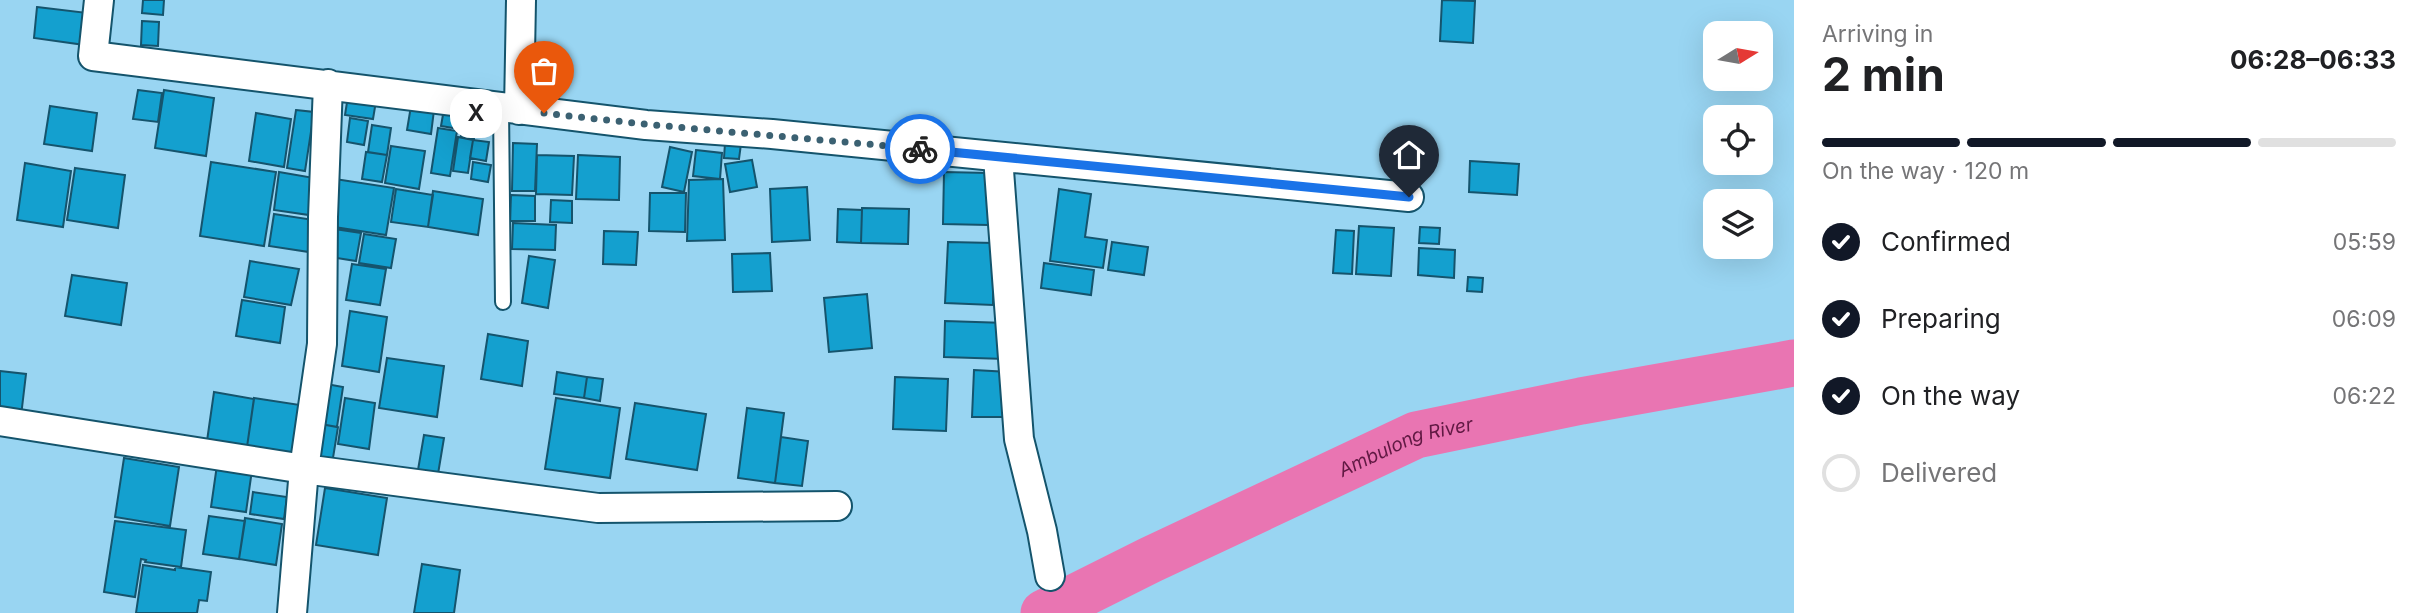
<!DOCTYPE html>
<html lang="en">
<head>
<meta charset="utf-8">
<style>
  body { margin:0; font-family:Inter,sans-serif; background:#f6f6f6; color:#202124; height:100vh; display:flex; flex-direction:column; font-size:26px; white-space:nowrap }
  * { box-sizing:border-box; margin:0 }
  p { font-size:23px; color:#757577 }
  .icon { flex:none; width:38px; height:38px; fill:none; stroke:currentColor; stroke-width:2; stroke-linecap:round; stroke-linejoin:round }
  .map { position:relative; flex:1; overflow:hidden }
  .sheet { display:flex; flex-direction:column; background:#fff; width:630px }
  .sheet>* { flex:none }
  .needle { width:46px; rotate:79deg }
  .tools { position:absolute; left:1703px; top:21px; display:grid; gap:14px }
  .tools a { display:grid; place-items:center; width:70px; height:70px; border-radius:14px; background:#fff; box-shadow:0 7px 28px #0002; font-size:35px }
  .pin { position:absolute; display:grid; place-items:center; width:60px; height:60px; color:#fff; margin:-72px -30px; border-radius:50% 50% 50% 0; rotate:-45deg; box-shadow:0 0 7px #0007 }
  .pin .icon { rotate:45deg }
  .courier { position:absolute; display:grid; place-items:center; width:70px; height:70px; margin:-35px; border:5px solid #1a73e8; border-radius:50%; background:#fff; color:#222; box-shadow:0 2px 9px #0007 }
  .bubble { position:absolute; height:49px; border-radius:21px; background:#fff; box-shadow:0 7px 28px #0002; font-size:23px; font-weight:700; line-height:49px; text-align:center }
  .head em { font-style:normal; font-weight:700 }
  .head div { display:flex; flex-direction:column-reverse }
  .head { display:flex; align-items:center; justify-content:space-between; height:119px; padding:0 28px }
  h1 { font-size:46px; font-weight:700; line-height:52px }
  .bar { display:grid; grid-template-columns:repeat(4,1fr); gap:10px 7px; align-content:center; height:84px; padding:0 28px }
  .bar i { height:9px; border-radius:5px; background:#e0e0e0 }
  .bar .selected { background:#111827 }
  .bar p { grid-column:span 4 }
  ol { padding:0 28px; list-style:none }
  li { display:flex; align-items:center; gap:21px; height:77px }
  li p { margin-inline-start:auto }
  li .icon { padding:7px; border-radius:50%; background:#111827; color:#fff; stroke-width:4 }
  li:last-child { color:#757577 }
  li i { width:38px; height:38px; border:4px solid #e0e0e0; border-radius:50% }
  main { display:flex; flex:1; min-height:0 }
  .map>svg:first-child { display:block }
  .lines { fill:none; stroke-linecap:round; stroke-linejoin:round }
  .river { stroke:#e975b2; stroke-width:47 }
  .building { fill:#14a0cf; stroke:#15546d; stroke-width:2 }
  .service-casing { stroke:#14546c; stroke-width:18 }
  .minor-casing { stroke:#14546c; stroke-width:32 }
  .service { stroke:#fff; stroke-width:14 }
  .minor { stroke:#fff; stroke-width:28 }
  .done { stroke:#3b6172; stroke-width:7; stroke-dasharray:0 12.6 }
  .route { stroke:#1a73e8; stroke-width:9 }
  .labels { text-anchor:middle; stroke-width:5; stroke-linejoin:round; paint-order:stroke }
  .water-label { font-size:19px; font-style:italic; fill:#611943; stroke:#99d5f2 }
</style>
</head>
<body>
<main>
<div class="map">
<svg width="1794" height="613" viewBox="0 0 1794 613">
  <rect width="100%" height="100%" fill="#99d5f2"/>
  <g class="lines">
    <!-- river -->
    <path class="river" id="s1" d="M 1044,613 L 1150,560 L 1416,435 L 1581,401 L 1794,363"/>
  </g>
  <!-- building -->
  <path class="building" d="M 143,0 L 164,0 L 163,15 L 142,13 Z
    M 1442,0 L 1475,1 L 1473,43 L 1440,41 Z
    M 37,7 L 96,14 L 92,46 L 34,38 Z
    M 142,21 L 159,22 L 158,46 L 141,45 Z
    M 138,90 L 162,93 L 158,122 L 133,119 Z
    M 164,90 L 214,98 L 206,156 L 155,148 Z
    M 348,96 L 376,101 L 373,119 L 345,115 Z
    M 50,106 L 97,113 L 92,151 L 44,144 Z
    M 411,106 L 434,110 L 431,134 L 407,130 Z
    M 444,109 L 462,112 L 459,129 L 441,126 Z
    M 296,110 L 314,112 L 305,171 L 287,168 Z
    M 256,113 L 291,119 L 284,167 L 249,161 Z
    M 350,118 L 368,121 L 364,145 L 347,142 Z
    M 372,125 L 391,128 L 387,155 L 368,152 Z
    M 463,126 L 476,127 L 474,138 L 461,136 Z
    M 438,128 L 457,131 L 450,176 L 431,173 Z
    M 458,137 L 473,140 L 468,173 L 453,171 Z
    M 473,140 L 489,142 L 486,161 L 470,158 Z
    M 513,143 L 537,144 L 535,191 L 512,191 Z
    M 725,143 L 741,144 L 739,159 L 724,158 Z
    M 391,146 L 425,151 L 419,189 L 385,183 Z
    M 670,147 L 692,152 L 684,192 L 662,187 Z
    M 696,150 L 722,153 L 720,179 L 693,176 Z
    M 366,152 L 387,155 L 382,182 L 362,179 Z
    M 537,155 L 574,156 L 572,195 L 536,194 Z
    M 578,155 L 620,157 L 619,200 L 576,199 Z
    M 752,160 L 757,187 L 730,192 L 725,164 Z
    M 1470,161 L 1519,164 L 1517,195 L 1469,192 Z
    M 211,162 L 276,172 L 264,246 L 200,236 Z
    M 473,162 L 491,165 L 488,182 L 471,179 Z
    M 25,163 L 71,171 L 63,227 L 17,220 Z
    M 75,168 L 125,175 L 118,228 L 67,220 Z
    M 279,172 L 314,178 L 309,215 L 274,210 Z
    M 944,172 L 989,173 L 988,225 L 943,224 Z
    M 335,179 L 394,188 L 386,235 L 328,226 Z
    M 723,179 L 725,240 L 687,241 L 689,180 Z
    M 807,187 L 810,240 L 772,242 L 770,189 Z
    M 396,189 L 433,195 L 428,227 L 391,222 Z
    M 1059,189 L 1091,194 L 1085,237 L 1107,240 L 1103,268 L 1050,261 Z
    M 433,191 L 483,199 L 478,235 L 428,227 Z
    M 650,193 L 686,193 L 685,232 L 649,231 Z
    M 511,195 L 535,196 L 535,221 L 510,221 Z
    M 551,200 L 572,201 L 572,223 L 550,222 Z
    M 862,208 L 909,209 L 908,244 L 861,243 Z
    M 838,209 L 862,210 L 861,243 L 837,242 Z
    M 274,214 L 314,220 L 309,252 L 269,246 Z
    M 513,223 L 556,225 L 555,250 L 512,249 Z
    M 1359,226 L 1394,228 L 1391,276 L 1356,274 Z
    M 1420,227 L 1440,228 L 1439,244 L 1419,243 Z
    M 328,228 L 361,233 L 356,261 L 324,256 Z
    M 1336,230 L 1354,231 L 1352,274 L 1333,273 Z
    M 604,231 L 638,232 L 636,265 L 603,264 Z
    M 364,234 L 396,239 L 391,268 L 359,263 Z
    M 948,242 L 994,243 L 993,305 L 945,303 Z
    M 1112,242 L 1148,247 L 1144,275 L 1108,270 Z
    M 1419,248 L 1455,250 L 1454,278 L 1418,275 Z
    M 770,253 L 772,291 L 733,292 L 732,254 Z
    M 529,256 L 555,260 L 548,308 L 522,303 Z
    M 250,261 L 299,269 L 291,305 L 244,297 Z
    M 1044,263 L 1094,270 L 1091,295 L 1041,288 Z
    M 352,264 L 386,269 L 380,305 L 346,300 Z
    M 72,275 L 127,283 L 121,325 L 65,316 Z
    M 1468,277 L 1483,278 L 1482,292 L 1467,291 Z
    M 867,294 L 872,348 L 829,352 L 824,298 Z
    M 242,300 L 285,307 L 280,343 L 236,336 Z
    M 350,311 L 387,317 L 379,372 L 342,366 Z
    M 945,321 L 1006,323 L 1005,359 L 944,357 Z
    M 488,334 L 528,341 L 522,386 L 481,379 Z
    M 387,358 L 444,366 L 437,417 L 379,408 Z
    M 974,370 L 1009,372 L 1008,417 L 972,417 Z
    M 0,371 L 26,374 L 21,416 L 0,413 Z
    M 557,372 L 587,377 L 584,398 L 554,394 Z
    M 587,377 L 603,379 L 600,401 L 584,398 Z
    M 895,377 L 948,379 L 946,431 L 893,429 Z
    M 321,383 L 343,387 L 337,427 L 315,423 Z
    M 214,392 L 254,399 L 247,447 L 207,441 Z
    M 254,398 L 300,405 L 292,454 L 247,447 Z
    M 345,398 L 375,403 L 369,449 L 338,444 Z
    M 556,398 L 620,408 L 610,478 L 545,469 Z
    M 635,403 L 706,414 L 697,470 L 626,459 Z
    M 747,408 L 784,413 L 775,483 L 738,478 Z
    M 315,423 L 338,427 L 332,464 L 309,460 Z
    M 424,435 L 444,438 L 438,474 L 418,470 Z
    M 781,437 L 808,441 L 802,486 L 775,483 Z
    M 124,458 L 179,467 L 170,526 L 115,517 Z
    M 217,465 L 252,470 L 246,512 L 211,507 Z
    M 325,488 L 387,498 L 378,555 L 316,545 Z
    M 253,492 L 287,497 L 284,519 L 250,514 Z
    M 209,516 L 245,521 L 239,559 L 203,554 Z
    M 245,518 L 282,524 L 276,565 L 239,559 Z
    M 115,521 L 186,530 L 181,567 L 145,562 L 146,560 L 141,559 L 135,597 L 104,592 Z
    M 422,564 L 460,570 L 454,613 L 414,613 Z
    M 143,565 L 175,570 L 175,567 L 211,572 L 207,601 L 199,600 L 197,613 L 136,613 Z"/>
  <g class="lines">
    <defs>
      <path id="service" d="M 501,106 L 503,302"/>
      <path id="minor" d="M 99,0 L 93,56 L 646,125 L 772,134 L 1409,197
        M 519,110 L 521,0
        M 998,157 L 1019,439 L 1042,531 L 1050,576
        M 0,421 L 304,469 L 598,508 L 837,506
        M 292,613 L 304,469 L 322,344 L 323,217 L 328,84"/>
    </defs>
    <!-- service casing -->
    <use href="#service" class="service-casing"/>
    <!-- minor casing -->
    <use href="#minor" class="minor-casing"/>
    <!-- service -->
    <use href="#service" class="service"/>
    <!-- minor -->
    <use href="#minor" class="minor"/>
  </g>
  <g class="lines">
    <!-- done -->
    <path class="done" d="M 544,113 C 669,128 795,137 920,149"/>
    <!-- route -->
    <path class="route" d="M 920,149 L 1409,197"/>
  </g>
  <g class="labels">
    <!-- water labels -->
    <g class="water-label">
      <text dy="7" stroke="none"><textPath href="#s1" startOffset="399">Ambulong River</textPath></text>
    </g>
  </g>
</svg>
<div class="tools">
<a><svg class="needle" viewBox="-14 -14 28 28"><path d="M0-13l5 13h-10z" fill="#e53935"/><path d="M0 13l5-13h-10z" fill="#757577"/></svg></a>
<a><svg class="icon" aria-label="locate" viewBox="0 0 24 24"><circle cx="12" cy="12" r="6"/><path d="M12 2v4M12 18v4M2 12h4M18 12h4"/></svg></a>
<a><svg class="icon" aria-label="layers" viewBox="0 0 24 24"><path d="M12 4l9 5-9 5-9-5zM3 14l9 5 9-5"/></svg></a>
</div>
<div class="pin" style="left:544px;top:113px;background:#ea580c"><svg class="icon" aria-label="bag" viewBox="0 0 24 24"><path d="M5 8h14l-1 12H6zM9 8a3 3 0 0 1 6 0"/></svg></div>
<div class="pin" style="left:1409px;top:197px;background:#1f2937"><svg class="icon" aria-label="home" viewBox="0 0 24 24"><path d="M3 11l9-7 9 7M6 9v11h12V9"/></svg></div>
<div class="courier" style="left:920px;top:149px"><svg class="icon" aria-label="bike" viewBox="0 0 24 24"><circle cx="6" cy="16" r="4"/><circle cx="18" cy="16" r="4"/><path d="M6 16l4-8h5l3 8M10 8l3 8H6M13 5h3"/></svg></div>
<div class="bubble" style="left:450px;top:89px;width:52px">X</div>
</div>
<section class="sheet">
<div class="head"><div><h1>2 min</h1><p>Arriving in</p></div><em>06:28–06:33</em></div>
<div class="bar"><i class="selected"></i><i class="selected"></i><i class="selected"></i><i></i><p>On the way · 120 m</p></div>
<ol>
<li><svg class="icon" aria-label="check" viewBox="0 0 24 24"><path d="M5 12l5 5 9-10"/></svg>Confirmed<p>05:59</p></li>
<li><svg class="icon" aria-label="check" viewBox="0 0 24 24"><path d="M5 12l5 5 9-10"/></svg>Preparing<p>06:09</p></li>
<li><svg class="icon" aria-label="check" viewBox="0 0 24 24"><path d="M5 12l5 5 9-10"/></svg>On the way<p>06:22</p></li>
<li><i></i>Delivered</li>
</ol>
</section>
</main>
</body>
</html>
